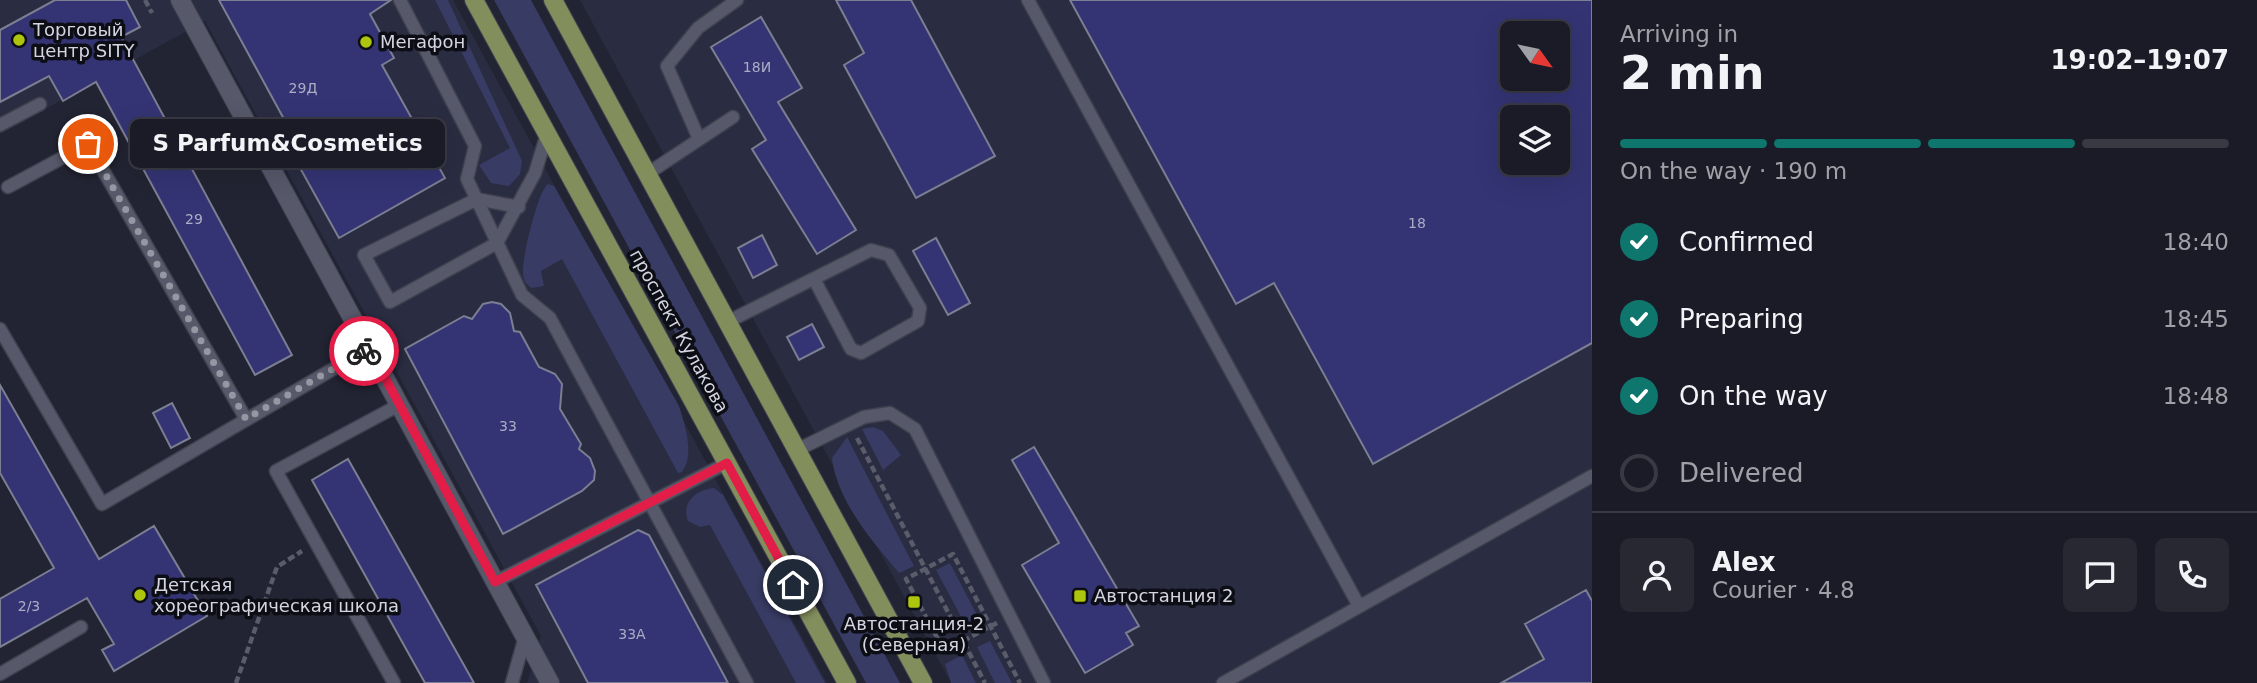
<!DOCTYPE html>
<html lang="en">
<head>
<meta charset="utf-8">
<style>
  body { margin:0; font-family:"DejaVu Sans",sans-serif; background:#272832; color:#f1f3f6; height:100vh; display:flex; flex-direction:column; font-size:26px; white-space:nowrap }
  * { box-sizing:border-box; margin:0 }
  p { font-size:23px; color:#9fa1a7 }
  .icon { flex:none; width:38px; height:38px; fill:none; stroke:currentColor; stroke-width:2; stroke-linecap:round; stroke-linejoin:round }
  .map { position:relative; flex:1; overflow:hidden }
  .details { display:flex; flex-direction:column; background:#1a1b26; width:665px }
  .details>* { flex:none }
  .needle { width:46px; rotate:123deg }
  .tools { position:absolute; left:1500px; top:21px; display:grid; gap:14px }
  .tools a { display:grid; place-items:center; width:70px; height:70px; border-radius:10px; background:#1a1b26; box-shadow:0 7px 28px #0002,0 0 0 2px #383943; font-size:35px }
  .pin { position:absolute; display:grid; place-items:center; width:60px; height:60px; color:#fff; margin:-30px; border:4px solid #fff; border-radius:50%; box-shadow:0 2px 7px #0007 }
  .courier { position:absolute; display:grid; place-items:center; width:70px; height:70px; margin:-35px; border:5px solid #e11d48; border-radius:50%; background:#fff; color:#222; box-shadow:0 2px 9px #0007 }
  .bubble { position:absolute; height:49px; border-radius:10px; background:#1a1b26; box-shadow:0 7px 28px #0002,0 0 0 2px #383943; font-size:23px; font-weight:700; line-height:49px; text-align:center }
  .headline em { font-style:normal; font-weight:700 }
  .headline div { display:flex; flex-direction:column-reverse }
  .headline { display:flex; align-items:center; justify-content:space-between; height:119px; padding:0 28px }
  h1 { font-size:46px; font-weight:700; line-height:52px }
  .bar { display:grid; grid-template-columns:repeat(4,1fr); gap:10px 7px; align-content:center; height:84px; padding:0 28px }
  .bar i { height:9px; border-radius:5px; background:#383943 }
  .bar .selected { background:#0f766e }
  .bar p { grid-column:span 4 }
  .line { display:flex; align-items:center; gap:18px; padding:0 28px; border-top:2px solid #383943 }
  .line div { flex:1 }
  .round { display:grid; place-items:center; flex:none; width:74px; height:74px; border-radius:10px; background:#272832 }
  ol { padding:0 28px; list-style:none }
  li { display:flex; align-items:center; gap:21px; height:77px }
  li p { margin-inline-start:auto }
  li .icon { padding:7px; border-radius:50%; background:#0f766e; color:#fff; stroke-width:4 }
  li:last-child { color:#9fa1a7 }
  li i { width:38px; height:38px; border:4px solid #383943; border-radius:50% }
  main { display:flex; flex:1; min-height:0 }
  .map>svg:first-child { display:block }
  .built { fill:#2a2c41; fill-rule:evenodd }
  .green { fill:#383b63 }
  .building { fill:#343474; stroke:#7c7e91; stroke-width:2; fill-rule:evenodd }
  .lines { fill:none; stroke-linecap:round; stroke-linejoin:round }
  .service-casing { stroke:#40414e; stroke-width:15 }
  .minor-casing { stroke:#40414e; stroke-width:20 }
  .primary-casing { stroke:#40414e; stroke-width:20 }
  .path { stroke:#5a5c6a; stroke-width:4.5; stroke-dasharray:7 3.5; stroke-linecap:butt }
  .service { stroke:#57596b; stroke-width:12 }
  .minor { stroke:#57596b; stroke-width:18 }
  .primary { stroke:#838e5d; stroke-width:18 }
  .done { stroke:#9697a3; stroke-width:7; stroke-dasharray:0 12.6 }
  .route { stroke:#e11d48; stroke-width:9 }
  .poi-dot { fill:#adc60d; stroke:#0d0e15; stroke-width:2.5 }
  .labels { text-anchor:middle; stroke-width:7; stroke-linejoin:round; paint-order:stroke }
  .number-label { font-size:14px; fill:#acadc5 }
  .poi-label { font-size:18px; fill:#d4d5e0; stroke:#0d0e15; text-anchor:start }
  .street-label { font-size:18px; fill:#d4d5e0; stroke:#0d0e15 }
</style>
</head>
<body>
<main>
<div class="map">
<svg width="1592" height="683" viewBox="0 0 1592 683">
  <rect width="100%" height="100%" fill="#222433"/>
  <!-- built -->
  <path class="built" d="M 0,0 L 453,0 L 827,683 L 527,683 L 541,636 L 205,21 L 0,134 Z
    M 580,0 L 1592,0 L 1592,683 L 951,683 ZM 1512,33 L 1558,33 L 1558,79 L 1512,79 ZM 1512,117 L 1558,117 L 1558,163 L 1512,163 Z"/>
  <!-- green -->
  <path class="green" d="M 435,0 L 448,0 L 522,161 L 520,174 L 509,186 L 491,183 L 479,165 L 510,148 Z
    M 494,0 L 531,0 L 900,683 L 866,683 Z
    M 548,184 L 554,186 L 679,406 C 685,425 695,455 682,472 L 678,473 L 562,259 L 541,271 L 544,286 L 531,288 C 526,284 524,281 523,274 C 521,261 538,190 548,184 Z
    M 873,427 L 883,431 L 901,455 L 883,470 L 862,429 Z
    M 847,437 L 914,566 L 899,573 C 872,541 837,501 832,458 Z
    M 714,488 L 723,495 L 825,683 L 796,683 L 710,525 L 700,527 L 688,521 C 681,502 696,490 714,488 Z
    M 950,563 L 979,619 L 966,626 L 936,570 Z
    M 990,641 L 1012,683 L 995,683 L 977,647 Z
    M 962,655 L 976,683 L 951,683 L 945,664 Z"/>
  <!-- building -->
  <path class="building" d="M 55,0 L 126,0 L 140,27 L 121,37 L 292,355 L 255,375 L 96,82 L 63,101 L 49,76 L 0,102 L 0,30 Z
    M 219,0 L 391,0 L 370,14 L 394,58 L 382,65 L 445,178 L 339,238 L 289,148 L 297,143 Z
    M 836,0 L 911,0 L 995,156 L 916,198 L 844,65 L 864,53 Z
    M 1070,0 L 1592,0 L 1592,343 L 1373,464 L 1274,283 L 1236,304 ZM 1512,33 L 1558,33 L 1558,79 L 1512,79 ZM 1512,117 L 1558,117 L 1558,163 L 1512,163 Z
    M 761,17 L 802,88 L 778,102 L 856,230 L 817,254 L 752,149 L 766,140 L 711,47 Z
    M 762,235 L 777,265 L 753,278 L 738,248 Z
    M 936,238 L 970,303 L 948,315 L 913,251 Z
    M 492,302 L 501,304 L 510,313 L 514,331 L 520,332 L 539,367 L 555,374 L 562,384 L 560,409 L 581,444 L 579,449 L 590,458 L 595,471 L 594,480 L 582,491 L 503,534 L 405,349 L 464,316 L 472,319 L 483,304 Z
    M 812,324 L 824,347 L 799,360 L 787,337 Z
    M 0,385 L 99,559 L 154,526 L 207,616 L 114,671 L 102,650 L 114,644 L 87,598 L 0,647 L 0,599 L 54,568 L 0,473 Z
    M 172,403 L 190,438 L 171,448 L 153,413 Z
    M 1034,447 L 1139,626 L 1126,633 L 1133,645 L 1085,673 L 1022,565 L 1059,543 L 1012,460 Z
    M 348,459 L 474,683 L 425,683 L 312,480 Z
    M 638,530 L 649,535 L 728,683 L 588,683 L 536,585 Z
    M 1586,590 L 1592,601 L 1592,683 L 1501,683 L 1544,659 L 1525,624 Z"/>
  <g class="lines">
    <defs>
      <path id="service" d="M 400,0 L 475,146 L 467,179 L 522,295 L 550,318 L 747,683
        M 1028,0 L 1359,606
        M 0,125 L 40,104
        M 699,139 L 667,66 L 698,28 L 737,0
        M 647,174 L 733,117
        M 8,187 L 88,144 L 246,419
        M 519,207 L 477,199 L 364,255 L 390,302 L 497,243 L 535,173 L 547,134
        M 727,322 L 871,250 L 889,255 L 920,308 L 918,321 L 861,353 L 851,349 L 814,279
        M 0,329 L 102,504 L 369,348
        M 797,450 L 864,417 L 890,413 L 915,429 L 1044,683
        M 495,582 L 727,463
        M 0,674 L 81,627
        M 394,683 L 276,471 L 399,405
        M 512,683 L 525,637
        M 1223,683 L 1592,476"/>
      <path id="minor" d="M 180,0 L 550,683"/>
      <path id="primary" d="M 474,0 L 847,683
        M 553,0 L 923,683"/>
    </defs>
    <!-- service casing -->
    <use href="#service" class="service-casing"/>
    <!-- minor casing -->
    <use href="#minor" class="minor-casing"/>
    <!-- primary casing -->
    <use href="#primary" class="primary-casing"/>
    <!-- path -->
    <path class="path" d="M 145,0 L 152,13
      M 857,438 L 985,683
      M 997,623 C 979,632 962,642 944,651 L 906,579 L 953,554 L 1020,683
      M 236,683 L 277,567 L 302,551"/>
    <!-- service -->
    <use href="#service" class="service"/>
    <!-- minor -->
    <use href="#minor" class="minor"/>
    <!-- primary -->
    <use href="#primary" class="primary"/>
  </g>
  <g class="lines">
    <!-- done -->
    <path class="done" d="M 88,144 L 246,419 L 364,351"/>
    <!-- route -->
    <path class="route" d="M 364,351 L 369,348 L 495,582 L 727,463 L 793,585"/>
  </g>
  <!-- markers -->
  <g class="poi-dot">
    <circle cx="19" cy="40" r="7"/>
    <circle cx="366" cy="42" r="7"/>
    <circle cx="140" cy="595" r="7"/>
    <rect x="1073" y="589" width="14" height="14" rx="3.5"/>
    <rect x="907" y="595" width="14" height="14" rx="3.5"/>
  </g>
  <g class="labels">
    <!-- number labels -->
    <g class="number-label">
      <text x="757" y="72">18И</text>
      <text x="303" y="93">29Д</text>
      <text x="194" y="224">29</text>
      <text x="1417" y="228">18</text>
      <text x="508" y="431">33</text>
      <text x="29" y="611">2/3</text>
      <text x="632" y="639">33А</text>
    </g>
    <!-- poi labels -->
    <g class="poi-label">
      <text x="33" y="36">Торговый<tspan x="33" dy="21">центр SITY</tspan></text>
      <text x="380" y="48">Мегафон</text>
      <text x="154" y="591">Детская<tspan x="154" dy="21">хореографическая школа</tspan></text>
      <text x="1094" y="602">Автостанция 2</text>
      <text x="914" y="630" text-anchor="middle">Автостанция-2<tspan x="914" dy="21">(Северная)</tspan></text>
    </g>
    <!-- street labels -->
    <g class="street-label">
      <text transform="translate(679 331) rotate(61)" y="6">проспект Кулакова</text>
    </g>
  </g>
</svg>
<div class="tools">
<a><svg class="needle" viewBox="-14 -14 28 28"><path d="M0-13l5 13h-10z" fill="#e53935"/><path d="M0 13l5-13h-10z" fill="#9fa1a7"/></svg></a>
<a><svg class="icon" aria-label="layers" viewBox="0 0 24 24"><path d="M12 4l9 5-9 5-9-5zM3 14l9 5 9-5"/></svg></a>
</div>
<div class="pin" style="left:88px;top:144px;background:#ea580c"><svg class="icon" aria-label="bag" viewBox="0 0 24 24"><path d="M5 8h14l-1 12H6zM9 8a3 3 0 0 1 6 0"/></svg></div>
<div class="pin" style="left:793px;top:585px;background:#1f2937"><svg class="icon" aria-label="home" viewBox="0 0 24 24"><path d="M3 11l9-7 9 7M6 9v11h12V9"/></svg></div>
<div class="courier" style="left:364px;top:351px"><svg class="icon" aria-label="bike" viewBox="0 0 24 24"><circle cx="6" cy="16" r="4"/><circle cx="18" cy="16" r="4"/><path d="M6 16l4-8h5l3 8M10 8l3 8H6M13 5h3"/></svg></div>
<div class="bubble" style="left:130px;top:119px;width:315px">S Parfum&amp;Cosmetics</div>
</div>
<section class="details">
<div class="headline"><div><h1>2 min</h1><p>Arriving in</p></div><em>19:02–19:07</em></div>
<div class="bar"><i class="selected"></i><i class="selected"></i><i class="selected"></i><i></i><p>On the way · 190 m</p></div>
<ol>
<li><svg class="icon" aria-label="check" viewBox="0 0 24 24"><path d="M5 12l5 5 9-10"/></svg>Confirmed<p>18:40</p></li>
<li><svg class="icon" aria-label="check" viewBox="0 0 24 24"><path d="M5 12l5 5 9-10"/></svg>Preparing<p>18:45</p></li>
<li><svg class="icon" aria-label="check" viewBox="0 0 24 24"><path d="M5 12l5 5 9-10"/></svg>On the way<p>18:48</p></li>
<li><i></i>Delivered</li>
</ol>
<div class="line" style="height:126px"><a class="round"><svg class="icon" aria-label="person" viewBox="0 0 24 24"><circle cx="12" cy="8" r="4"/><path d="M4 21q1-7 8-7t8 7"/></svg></a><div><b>Alex</b><p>Courier · 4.8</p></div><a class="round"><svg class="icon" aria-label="chat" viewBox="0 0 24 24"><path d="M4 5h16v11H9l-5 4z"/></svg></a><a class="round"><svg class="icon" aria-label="phone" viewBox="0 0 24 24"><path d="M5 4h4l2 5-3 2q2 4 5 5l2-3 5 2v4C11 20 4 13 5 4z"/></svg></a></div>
</section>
</main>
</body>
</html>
